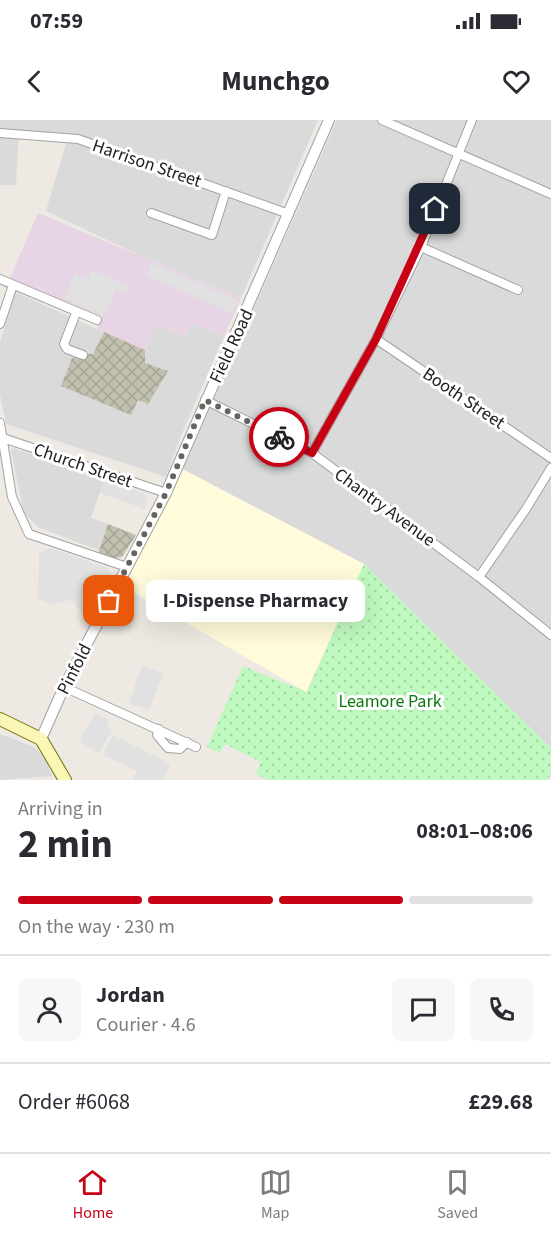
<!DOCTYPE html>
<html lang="en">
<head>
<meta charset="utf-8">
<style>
  body { margin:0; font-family:"Source Sans 3",sans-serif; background:#f7f7f7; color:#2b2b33; height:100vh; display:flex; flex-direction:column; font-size:22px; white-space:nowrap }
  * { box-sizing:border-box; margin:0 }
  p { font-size:20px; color:#7c7c81 }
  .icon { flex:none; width:33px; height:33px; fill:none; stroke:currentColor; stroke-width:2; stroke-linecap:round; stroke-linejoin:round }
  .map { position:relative; height:660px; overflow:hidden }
  .sheet { display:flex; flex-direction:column; background:#fff; flex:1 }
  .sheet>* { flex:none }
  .pin { position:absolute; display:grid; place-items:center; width:51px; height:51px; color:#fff; margin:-26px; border-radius:12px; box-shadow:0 3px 9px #0006 }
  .courier { position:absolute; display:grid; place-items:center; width:60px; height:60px; margin:-30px; border:4px solid #c70214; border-radius:50%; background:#fff; color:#222; box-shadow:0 2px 8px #0007 }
  .bubble { position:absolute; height:42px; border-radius:9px; background:#fff; box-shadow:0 6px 24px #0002; font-size:20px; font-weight:700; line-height:42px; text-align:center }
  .head em { font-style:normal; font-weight:700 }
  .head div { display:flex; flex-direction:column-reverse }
  .head { display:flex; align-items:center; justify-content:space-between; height:102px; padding:0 18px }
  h1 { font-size:39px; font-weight:700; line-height:45px }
  .bar { display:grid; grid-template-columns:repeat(4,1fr); gap:9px 6px; align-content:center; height:72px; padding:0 18px }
  .bar i { height:8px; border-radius:4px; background:#e1e1e2 }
  .bar .on { background:#c70214 }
  .bar p { grid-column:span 4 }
  .line { display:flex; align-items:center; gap:15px; padding:0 18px; border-top:2px solid #e1e1e2 }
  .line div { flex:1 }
  .round { display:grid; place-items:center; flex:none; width:63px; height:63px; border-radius:9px; background:#f7f7f7 }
  .status { display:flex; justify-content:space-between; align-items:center; height:42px; padding:0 30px; background:#fff; direction:ltr }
  .status svg { height:16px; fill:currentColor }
  header { display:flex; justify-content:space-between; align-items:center; height:78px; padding:0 18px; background:#fff; font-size:27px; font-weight:700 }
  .menu { display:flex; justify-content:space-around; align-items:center; height:84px; border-top:2px solid #e1e1e2; background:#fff; font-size:16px; color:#7c7c81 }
  .menu a { display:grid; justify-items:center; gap:3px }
  .menu .on { color:#c70214 }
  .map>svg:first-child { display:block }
  .residential { fill:#dbdada }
  .industrial { fill:#e7d4e5 }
  .education { fill:#fffbdb }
  .construction { fill:url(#construction-cross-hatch) }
  .park { fill:url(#park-dots) }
  .parking { fill:#e1e1e1 }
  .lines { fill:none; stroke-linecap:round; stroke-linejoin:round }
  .minor-casing { stroke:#a1a1a1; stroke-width:10 }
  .tertiary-casing { stroke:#a1a1a1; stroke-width:12 }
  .secondary-casing { stroke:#707206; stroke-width:14 }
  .minor { stroke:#fff; stroke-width:8 }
  .tertiary { stroke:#fff; stroke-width:10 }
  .secondary { stroke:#f9f6b6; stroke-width:12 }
  .done { stroke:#666462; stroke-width:6; stroke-dasharray:0 10.8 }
  .route { stroke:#c70214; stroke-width:8 }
  .labels { text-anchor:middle; stroke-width:6; stroke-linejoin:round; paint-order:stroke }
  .street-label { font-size:18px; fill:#1d1d1d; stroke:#fff }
  .park-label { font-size:18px; fill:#0d790c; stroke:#fff }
</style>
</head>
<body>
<div class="status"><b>07:59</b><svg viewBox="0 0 49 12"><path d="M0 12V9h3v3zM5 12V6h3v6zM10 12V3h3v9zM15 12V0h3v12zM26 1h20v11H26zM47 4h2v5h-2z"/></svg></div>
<header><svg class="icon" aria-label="back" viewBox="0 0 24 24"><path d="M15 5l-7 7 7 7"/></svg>Munchgo<svg class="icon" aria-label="heart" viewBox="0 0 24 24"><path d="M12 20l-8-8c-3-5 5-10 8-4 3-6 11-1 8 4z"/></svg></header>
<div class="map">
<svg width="551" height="660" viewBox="0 0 551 660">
  <defs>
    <pattern id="construction-cross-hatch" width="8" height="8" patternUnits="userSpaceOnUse" patternTransform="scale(1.5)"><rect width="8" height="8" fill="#c2c0ae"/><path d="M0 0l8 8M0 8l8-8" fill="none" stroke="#a6a595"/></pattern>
    <pattern id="park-dots" width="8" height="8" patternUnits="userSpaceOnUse" patternTransform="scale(1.5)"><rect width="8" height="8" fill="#bff9bf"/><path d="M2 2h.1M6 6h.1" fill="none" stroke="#a4d5a4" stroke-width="1.8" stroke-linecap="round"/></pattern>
  </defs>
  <rect width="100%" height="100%" fill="#eee9e2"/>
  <!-- residential -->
  <path class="residential" d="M 0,0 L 318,0 L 241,178 L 139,135 L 46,91 L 69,13 L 19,11 L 16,65 L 0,65 Z
    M 337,0 L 551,0 L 551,628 L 364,444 L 183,349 Z
    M 15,172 L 104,212 L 93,234 L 138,279 L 168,251 L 145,243 L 145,230 L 156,204 L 185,216 L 191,203 L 224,217 L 182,313 L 166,357 L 6,304 L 0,275 L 0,222 Z
    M 13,328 L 105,358 L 91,398 L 108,404 L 98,430 L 38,407 L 24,393 L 11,331 Z
    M 0,614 L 32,626 L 44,636 L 52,656 L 0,660 Z"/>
  <!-- industrial -->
  <path class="industrial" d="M 38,93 L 241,178 L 224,217 L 191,203 L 185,216 L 156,204 L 145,230 L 97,209 L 102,196 L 10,158 Z"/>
  <!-- education -->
  <path class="education" d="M 182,349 L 364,444 L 306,572 L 124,467 Z"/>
  <!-- construction -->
  <path class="construction" d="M 104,212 L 145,230 L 145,243 L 168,251 L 148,284 L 138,280 L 131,295 L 61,266 L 72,238 L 86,238 L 88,234 L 93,234 Z
    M 108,404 L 136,415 L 122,437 L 115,438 L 98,433 Z"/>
  <!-- park -->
  <path class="park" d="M 364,444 L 551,628 L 551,654 L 547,660 L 268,660 L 256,654 L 261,642 L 225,624 L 220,633 L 207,627 L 243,546 L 307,572 Z"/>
  <!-- parking -->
  <path class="parking" d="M 151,143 L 238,180 L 232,193 L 146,156 Z
    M 92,150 L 129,166 L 126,173 L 116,169 L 105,196 L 64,178 L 75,154 L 88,159 Z
    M 105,358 L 145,374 L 148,380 L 145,389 L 100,373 Z
    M 49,428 L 107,448 L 112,456 L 89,499 L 71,480 L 50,484 L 38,478 L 39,433 Z
    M 142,545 L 163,553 L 149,590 L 129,583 Z
    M 95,593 L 109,600 L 106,606 L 112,610 L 99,633 L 79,622 Z
    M 113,615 L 171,644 L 163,660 L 133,660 L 137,651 L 103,635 Z"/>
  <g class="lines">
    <defs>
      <path id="minor" d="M 382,0 L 551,74
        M 0,13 L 78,19 L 289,94
        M 151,93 L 212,115 L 226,71
        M 421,127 L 518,170
        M 0,159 L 97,200
        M 76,193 L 64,224 L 67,229 L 83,235
        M 0,204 L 13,165
        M 376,219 L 551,338
        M 205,280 L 312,333 L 479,457 L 551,515
        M 0,303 L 12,377 L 29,414 L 127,447
        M 0,317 L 166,373
        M 312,333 L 376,219 L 421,127 L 472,0
        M 479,457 L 526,389 L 551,348
        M 64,567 L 196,627
        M 159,609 L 157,615 L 168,628 L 180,629 L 187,622"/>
      <path id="tertiary" d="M 41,619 L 64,567 L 166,373 L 329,0"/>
      <path id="secondary" d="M 0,599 L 41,619 L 65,660"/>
    </defs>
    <!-- minor casing -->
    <use href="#minor" class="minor-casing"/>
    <!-- tertiary casing -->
    <use href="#tertiary" class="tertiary-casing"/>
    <!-- secondary casing -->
    <use href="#secondary" class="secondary-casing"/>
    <!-- minor -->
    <use href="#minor" class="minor"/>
    <!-- tertiary -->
    <use href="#tertiary" class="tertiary"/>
    <!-- secondary -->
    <use href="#secondary" class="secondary"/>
  </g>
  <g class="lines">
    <!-- done -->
    <path class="done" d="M 109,481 L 166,373 L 205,280 L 279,317"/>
    <!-- route -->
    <path class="route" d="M 279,317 L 312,333 L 376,219 L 435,89"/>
  </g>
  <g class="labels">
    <!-- street labels -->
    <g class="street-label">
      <text transform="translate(147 43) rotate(19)" y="6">Harrison Street</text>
      <text transform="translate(231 226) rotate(-65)" y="6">Field Road</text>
      <text transform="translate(464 278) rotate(34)" y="6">Booth Street</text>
      <text transform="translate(83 345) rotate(19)" y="6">Church Street</text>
      <text transform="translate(385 387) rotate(36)" y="6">Chantry Avenue</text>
      <text transform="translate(74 549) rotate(-63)" y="6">Pinfold</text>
    </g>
    <!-- park labels -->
    <g class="park-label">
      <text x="390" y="587">Leamore Park</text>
    </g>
  </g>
</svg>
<div class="pin" style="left:109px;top:481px;background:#ea580c"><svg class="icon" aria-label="bag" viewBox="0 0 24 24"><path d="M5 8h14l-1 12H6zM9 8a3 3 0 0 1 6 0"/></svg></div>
<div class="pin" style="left:435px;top:89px;background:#1f2937"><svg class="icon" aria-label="home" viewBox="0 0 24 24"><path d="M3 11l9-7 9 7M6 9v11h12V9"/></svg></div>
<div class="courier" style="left:279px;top:317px"><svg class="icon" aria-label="bike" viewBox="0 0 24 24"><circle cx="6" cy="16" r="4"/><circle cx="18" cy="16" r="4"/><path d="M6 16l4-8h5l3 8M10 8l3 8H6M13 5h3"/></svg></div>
<div class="bubble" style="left:146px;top:460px;width:219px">I-Dispense Pharmacy</div>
</div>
<section class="sheet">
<div class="head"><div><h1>2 min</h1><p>Arriving in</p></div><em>08:01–08:06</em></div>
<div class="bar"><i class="on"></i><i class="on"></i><i class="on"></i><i></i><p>On the way · 230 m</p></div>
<div class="line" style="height:108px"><a class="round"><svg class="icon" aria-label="person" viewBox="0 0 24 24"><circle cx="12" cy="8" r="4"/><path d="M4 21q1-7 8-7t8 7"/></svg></a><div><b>Jordan</b><p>Courier · 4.6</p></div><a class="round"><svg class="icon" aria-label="chat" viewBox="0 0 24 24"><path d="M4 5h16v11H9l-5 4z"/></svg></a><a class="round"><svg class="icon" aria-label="phone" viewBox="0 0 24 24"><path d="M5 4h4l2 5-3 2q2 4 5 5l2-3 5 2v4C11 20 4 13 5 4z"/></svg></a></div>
<div class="line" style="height:78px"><div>Order #6068</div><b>£29.68</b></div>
</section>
<nav class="menu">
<a class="on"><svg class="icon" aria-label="home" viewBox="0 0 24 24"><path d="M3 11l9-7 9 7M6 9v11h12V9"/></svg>Home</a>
<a><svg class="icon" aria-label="map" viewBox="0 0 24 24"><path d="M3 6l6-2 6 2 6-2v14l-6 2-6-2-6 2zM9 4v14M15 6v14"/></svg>Map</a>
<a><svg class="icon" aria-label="saved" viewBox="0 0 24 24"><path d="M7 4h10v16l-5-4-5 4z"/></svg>Saved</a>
</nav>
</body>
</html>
